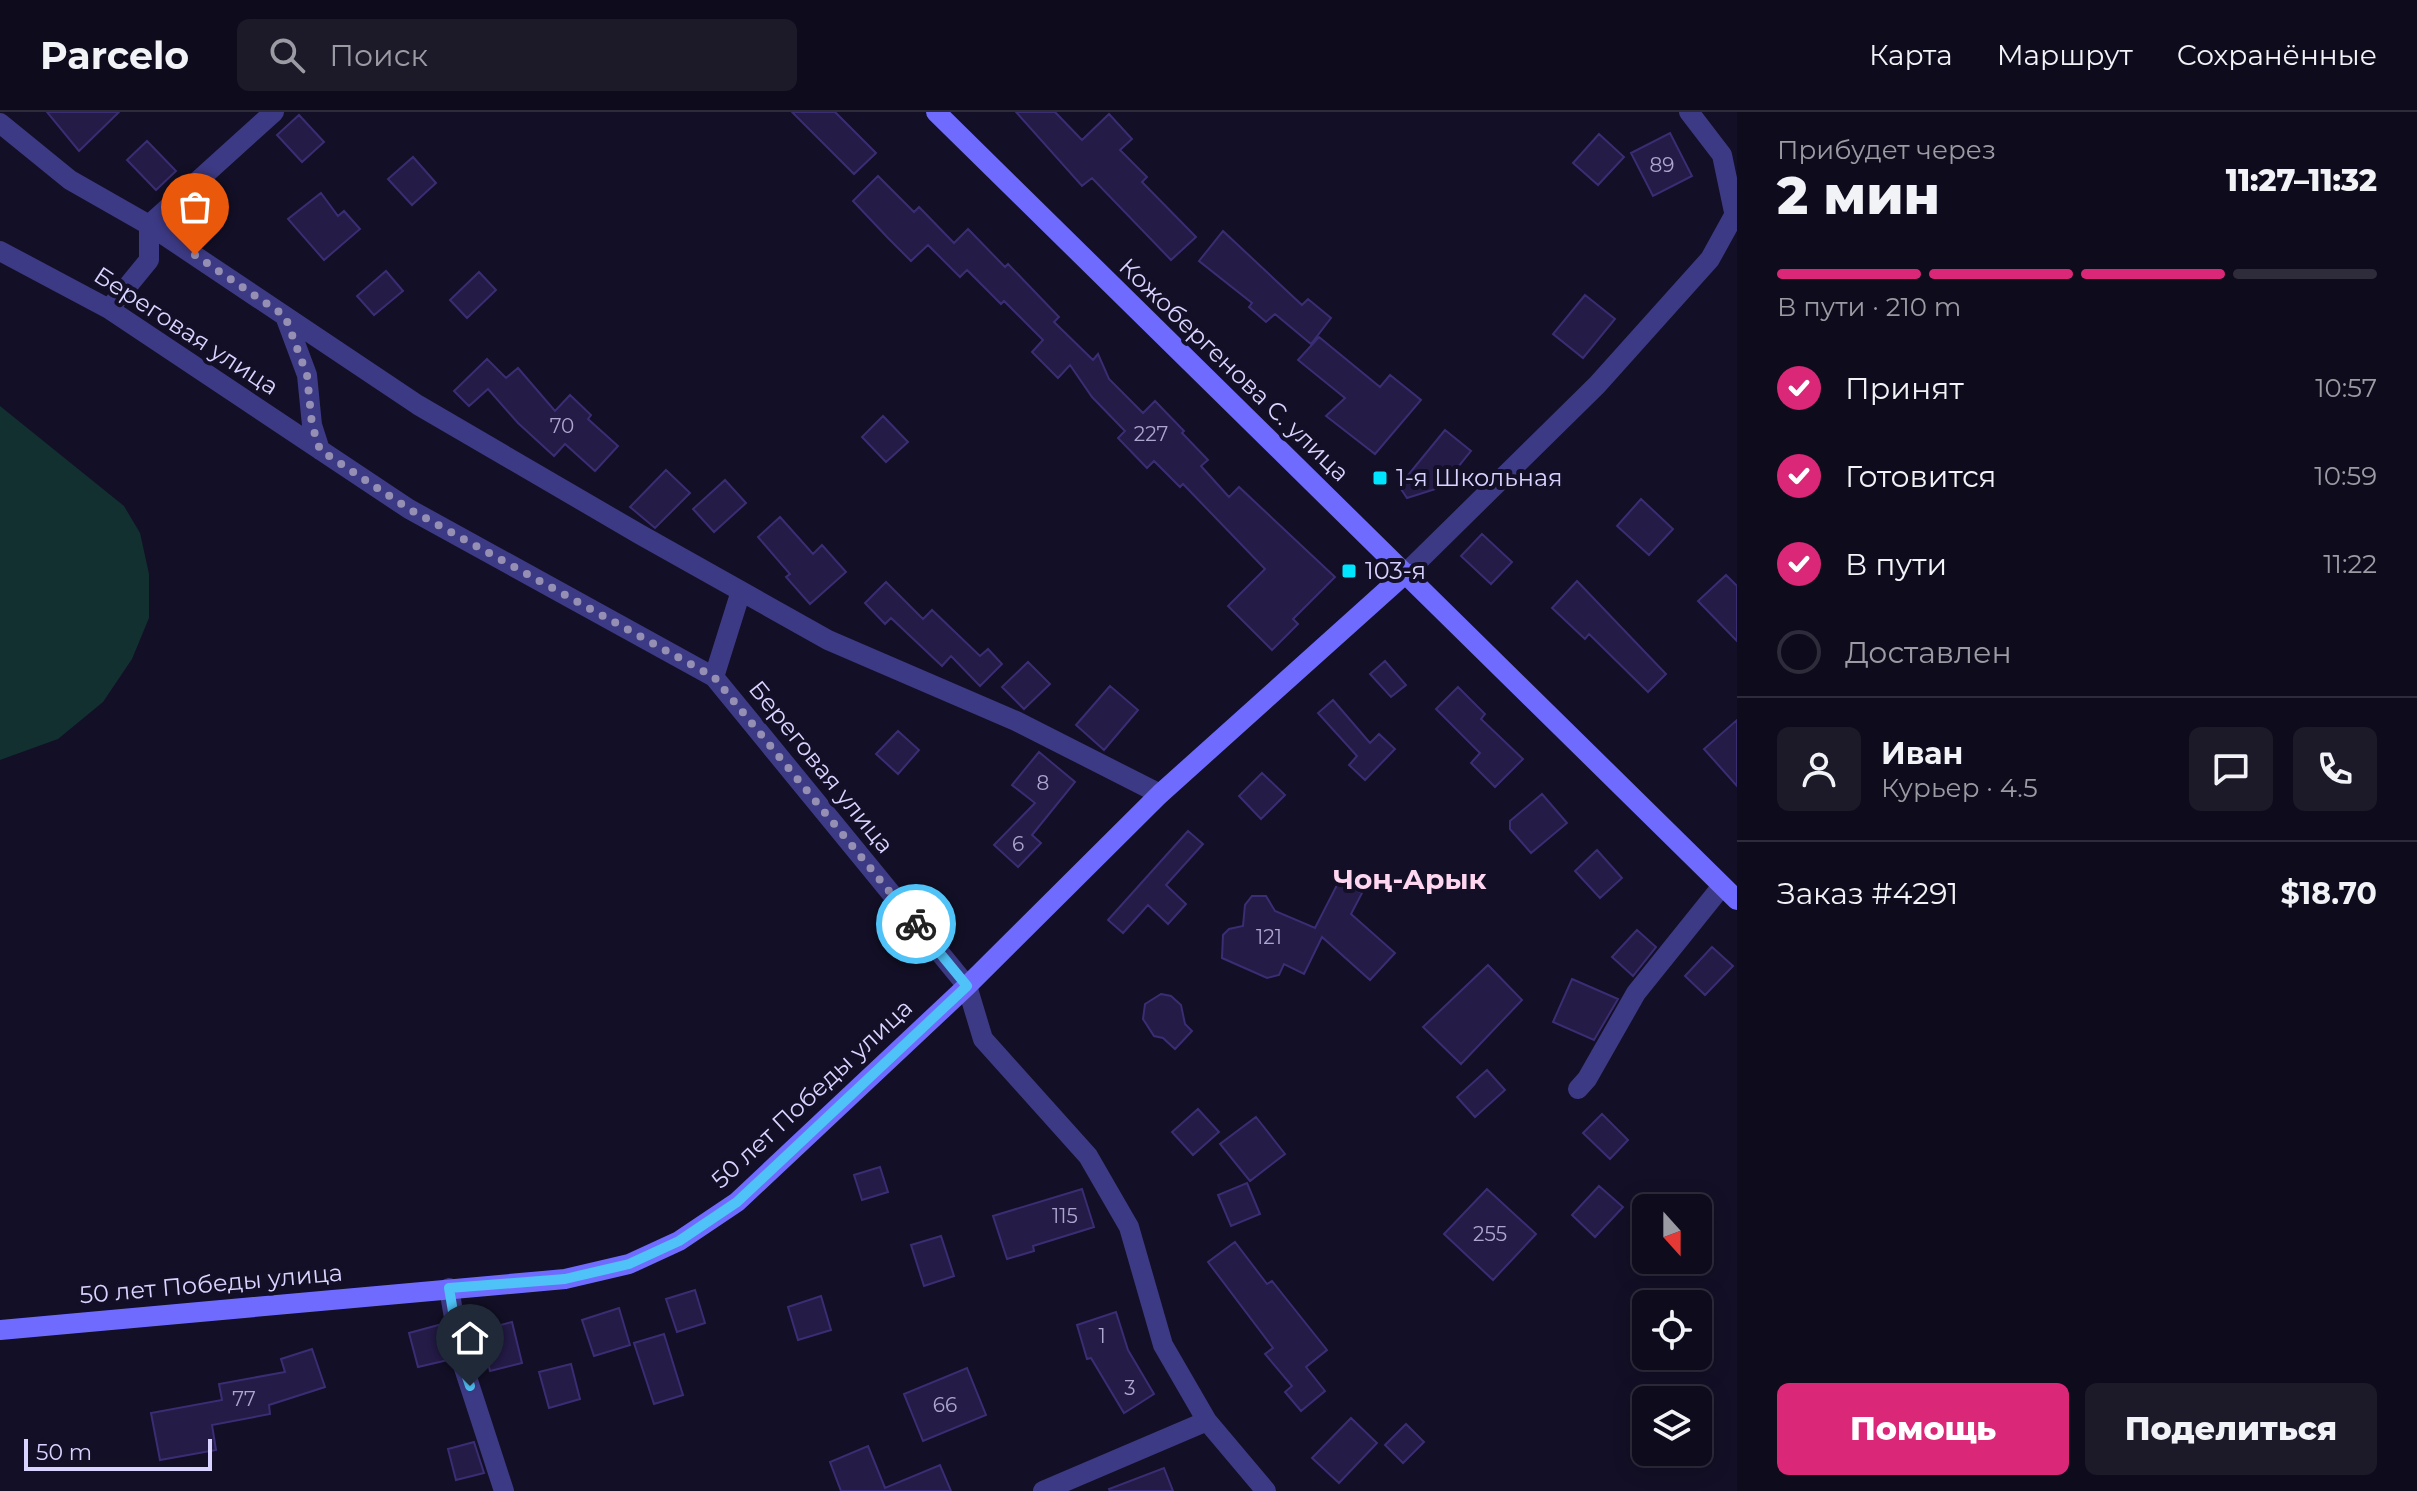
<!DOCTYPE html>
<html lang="ru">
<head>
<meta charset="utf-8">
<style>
  body { margin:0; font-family:Montserrat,sans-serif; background:#1c1929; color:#f1f3f6; height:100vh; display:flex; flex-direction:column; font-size:30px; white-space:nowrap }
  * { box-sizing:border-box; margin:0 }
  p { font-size:26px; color:#9b9ba3 }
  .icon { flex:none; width:44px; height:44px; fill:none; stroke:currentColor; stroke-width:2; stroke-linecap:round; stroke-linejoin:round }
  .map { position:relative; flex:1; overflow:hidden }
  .details { display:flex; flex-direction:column; background:#0e0b1c; width:680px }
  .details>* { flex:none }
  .needle { width:52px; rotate:159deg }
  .buttons { position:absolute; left:1632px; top:1082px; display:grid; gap:16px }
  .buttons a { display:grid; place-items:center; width:80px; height:80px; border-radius:12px; background:#0e0b1c; box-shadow:0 4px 20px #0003,0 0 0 2px #2e2b3b; font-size:40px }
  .scale { position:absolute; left:24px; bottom:20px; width:188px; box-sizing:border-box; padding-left:8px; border:4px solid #d9d4ff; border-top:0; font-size:22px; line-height:28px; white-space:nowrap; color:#d9d4ff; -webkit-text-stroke:6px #130f26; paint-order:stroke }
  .pin { position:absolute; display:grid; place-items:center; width:68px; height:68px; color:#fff; margin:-82px -34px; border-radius:50% 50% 50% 0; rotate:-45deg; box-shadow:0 0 8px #0007 }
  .pin .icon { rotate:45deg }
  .courier { position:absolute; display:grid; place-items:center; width:80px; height:80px; margin:-40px; border:6px solid #4fc3f7; border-radius:50%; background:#fff; color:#222; box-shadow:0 2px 10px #0007 }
  .headline em { font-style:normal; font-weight:800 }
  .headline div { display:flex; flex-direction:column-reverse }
  .headline { display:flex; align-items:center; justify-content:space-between; height:136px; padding:0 40px }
  h1 { font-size:52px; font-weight:800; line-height:60px }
  .bar { display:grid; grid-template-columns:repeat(4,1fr); gap:12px 8px; align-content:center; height:96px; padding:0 40px }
  .bar i { height:10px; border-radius:6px; background:#2e2b3b }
  .bar .current { background:#db2777 }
  .bar p { grid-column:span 4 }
  .line { display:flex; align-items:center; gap:20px; padding:0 40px; border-top:2px solid #2e2b3b }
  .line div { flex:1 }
  .round { display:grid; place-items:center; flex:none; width:84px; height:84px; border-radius:12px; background:#1c1929 }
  ol { padding:0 40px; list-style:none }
  li { display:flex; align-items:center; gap:24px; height:88px }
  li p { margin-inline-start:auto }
  li .icon { padding:8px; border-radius:50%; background:#db2777; color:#fff; stroke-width:4 }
  li:last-child { color:#9b9ba3 }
  li i { width:44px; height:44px; border:4px solid #2e2b3b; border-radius:50% }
  .button { display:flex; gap:16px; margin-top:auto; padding:16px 40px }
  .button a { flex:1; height:92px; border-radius:12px; background:#db2777; color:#fff; font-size:32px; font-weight:800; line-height:92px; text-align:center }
  .button a+a { background:#1c1929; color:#f1f3f6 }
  header { display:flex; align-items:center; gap:48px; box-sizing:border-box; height:112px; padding:0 40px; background:#0e0b1c; border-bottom:2px solid #2e2b3b }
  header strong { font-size:38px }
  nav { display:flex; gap:44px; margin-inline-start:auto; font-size:28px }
  .search { width:560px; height:72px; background:#1c1929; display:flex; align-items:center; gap:20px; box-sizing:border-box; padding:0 28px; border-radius:12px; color:#9b9ba3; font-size:30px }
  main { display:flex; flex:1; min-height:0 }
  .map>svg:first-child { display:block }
  .green { fill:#12302f }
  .building { fill:#241b47; stroke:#3b2d73; stroke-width:2 }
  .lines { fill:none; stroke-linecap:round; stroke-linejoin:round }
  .street { stroke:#3d3a85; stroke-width:20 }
  .secondary { stroke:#6f6bff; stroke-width:20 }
  .done { stroke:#948fb3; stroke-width:8; stroke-dasharray:0 14.4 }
  .route { stroke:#4fc3f7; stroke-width:10 }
  .poi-dot { fill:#00e5ff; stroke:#130f26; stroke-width:3 }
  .labels { text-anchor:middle; stroke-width:8; stroke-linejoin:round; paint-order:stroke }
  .number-label { font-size:20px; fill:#aca6d1 }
  .street-label { font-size:24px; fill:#d9d4ff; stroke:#130f26 }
  .poi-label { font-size:24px; fill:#d9d4ff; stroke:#130f26; text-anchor:start }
  .quarter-label { font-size:28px; font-weight:bold; fill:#ffd6f0; stroke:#130f26 }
</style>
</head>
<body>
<header>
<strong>Parcelo</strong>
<div class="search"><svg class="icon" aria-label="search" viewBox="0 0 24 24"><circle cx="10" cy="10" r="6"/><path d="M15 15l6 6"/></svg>Поиск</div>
<nav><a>Карта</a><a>Маршрут</a><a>Сохранённые</a></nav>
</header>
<main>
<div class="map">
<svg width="1737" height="1379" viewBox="0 0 1737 1379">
  <rect width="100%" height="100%" fill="#130f26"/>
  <!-- green -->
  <path class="green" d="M 0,294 L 124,394 L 140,421 L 149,462 L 149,506 L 132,547 L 103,590 L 58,627 L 0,648 Z"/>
  <!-- building -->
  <path class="building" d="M 47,0 L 119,0 L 79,39 Z
    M 792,0 L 835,0 L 876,41 L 854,62 Z
    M 1016,0 L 1055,0 L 1082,28 L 1109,2 L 1132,27 L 1120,38 L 1147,65 L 1142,70 L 1196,125 L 1171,148 L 1092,66 L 1082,74 Z
    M 299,3 L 324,30 L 302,50 L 277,23 Z
    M 1670,21 L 1692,64 L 1653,84 L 1631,41 Z
    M 1599,22 L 1624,45 L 1598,73 L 1573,51 Z
    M 147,29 L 176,59 L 156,78 L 127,48 Z
    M 413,45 L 436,71 L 412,93 L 388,67 Z
    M 878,64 L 914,100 L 919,95 L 954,131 L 968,117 L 1005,155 L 1008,152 L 1059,205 L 1054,210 L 1093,248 L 1098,242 L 1109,267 L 1143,301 L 1155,289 L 1184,319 L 1182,321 L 1208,348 L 1201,354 L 1229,385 L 1239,375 L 1335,465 L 1293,507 L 1298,512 L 1272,538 L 1228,494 L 1265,457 L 1183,372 L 1180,375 L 1154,349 L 1147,356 L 1118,326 L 1125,319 L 1092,285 L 1070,253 L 1058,266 L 1032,240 L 1043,228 L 1004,189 L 1001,192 L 967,158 L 960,165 L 928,133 L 911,149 L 888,126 L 853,89 Z
    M 321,81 L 338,104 L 344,99 L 360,117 L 324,148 L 288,107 Z
    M 1223,119 L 1302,193 L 1308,187 L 1331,206 L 1311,232 L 1275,202 L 1266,210 L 1249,195 L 1252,191 L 1199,149 Z
    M 386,159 L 403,179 L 374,203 L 357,184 Z
    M 479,160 L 496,178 L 467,206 L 450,188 Z
    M 1585,183 L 1615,207 L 1583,246 L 1553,222 Z
    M 1319,225 L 1380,275 L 1390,263 L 1421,288 L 1375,342 L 1326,304 L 1345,286 L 1298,248 Z
    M 487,247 L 506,266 L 518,256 L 555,299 L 570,283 L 591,303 L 588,307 L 618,334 L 595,359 L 565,332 L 554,344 L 518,311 L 488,277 L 469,294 L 454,279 Z
    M 883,304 L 908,330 L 886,350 L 862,325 Z
    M 1445,318 L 1471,339 L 1442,375 L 1407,386 L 1399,374 Z
    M 666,358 L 690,381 L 655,416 L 630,395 Z
    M 725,368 L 746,391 L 714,420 L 693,397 Z
    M 1641,387 L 1673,417 L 1649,443 L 1617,414 Z
    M 780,405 L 813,442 L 822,433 L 846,460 L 810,492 L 786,465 L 790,462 L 758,425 Z
    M 1482,422 L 1512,450 L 1491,472 L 1461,444 Z
    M 1726,463 L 1737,474 L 1737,529 L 1698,489 Z
    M 1577,469 L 1666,562 L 1648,580 L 1589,522 L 1585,527 L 1552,496 Z
    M 886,470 L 923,507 L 932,498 L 980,544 L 988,537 L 1002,552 L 980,574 L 951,544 L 942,554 L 891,506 L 885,512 L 865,491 Z
    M 1385,549 L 1406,573 L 1391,585 L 1370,562 Z
    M 1028,550 L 1050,572 L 1024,597 L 1002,575 Z
    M 1110,574 L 1138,598 L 1104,638 L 1076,613 Z
    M 1458,575 L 1485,602 L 1481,607 L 1523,647 L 1495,675 L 1471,651 L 1480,641 L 1436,597 Z
    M 1333,588 L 1370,631 L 1379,622 L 1395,637 L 1365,668 L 1349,653 L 1357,644 L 1318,601 Z
    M 1737,608 L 1737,674 L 1704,637 Z
    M 898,619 L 919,638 L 898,662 L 876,642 Z
    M 1039,640 L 1075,670 L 1032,723 L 1041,731 L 1018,755 L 994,733 L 1035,691 L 1012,673 Z
    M 1262,661 L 1285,683 L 1261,707 L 1239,684 Z
    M 1542,682 L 1567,711 L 1531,741 L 1510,717 L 1510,709 Z
    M 1188,719 L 1203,732 L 1166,773 L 1186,792 L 1168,812 L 1148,793 L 1123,821 L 1108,808 Z
    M 1597,738 L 1622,766 L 1600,786 L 1575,759 Z
    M 1339,769 L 1362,781 L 1351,802 L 1395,841 L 1370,868 L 1322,825 L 1304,862 L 1284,852 L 1279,863 L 1267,866 L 1222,846 L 1223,823 L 1229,817 L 1243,814 L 1245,793 L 1252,784 L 1266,784 L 1275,799 L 1315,816 Z
    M 1637,818 L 1656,835 L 1633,864 L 1612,845 Z
    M 1712,835 L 1733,854 L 1705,883 L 1685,864 Z
    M 1488,853 L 1522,888 L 1461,952 L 1423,915 Z
    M 1572,867 L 1618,887 L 1594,928 L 1553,910 Z
    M 1161,882 L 1171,884 L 1181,893 L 1185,912 L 1192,919 L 1175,937 L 1163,926 L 1154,924 L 1143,907 L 1145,892 Z
    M 1487,958 L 1505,978 L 1475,1005 L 1457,985 Z
    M 1198,997 L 1219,1020 L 1193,1043 L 1172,1020 Z
    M 1602,1002 L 1628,1028 L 1610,1047 L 1583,1021 Z
    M 1256,1005 L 1285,1042 L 1250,1069 L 1220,1032 Z
    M 880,1055 L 888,1080 L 862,1088 L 854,1063 Z
    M 1247,1071 L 1260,1102 L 1231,1114 L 1218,1083 Z
    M 1599,1074 L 1623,1095 L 1595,1125 L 1572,1103 Z
    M 1082,1077 L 1094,1115 L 1033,1134 L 1034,1139 L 1007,1147 L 993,1104 Z
    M 1487,1077 L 1536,1122 L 1493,1168 L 1444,1122 Z
    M 941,1124 L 954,1164 L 924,1174 L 911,1133 Z
    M 1235,1130 L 1267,1172 L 1272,1169 L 1327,1238 L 1306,1255 L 1325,1279 L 1301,1299 L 1285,1280 L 1292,1274 L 1265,1242 L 1273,1236 L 1208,1150 Z
    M 695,1178 L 705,1211 L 677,1220 L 666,1187 Z
    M 821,1184 L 831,1218 L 798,1228 L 788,1195 Z
    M 619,1196 L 630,1233 L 594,1244 L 582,1208 Z
    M 1116,1200 L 1128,1238 L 1154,1282 L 1124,1301 L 1091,1246 L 1087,1247 L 1077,1213 Z
    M 512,1210 L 522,1251 L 490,1259 L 485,1238 L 473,1241 L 470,1221 Z
    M 442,1212 L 448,1248 L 418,1255 L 409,1221 Z
    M 664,1222 L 683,1283 L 654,1292 L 634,1231 Z
    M 312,1237 L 325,1275 L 269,1293 L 270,1302 L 212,1313 L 216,1338 L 160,1348 L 151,1301 L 222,1288 L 219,1272 L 285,1260 L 281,1247 Z
    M 571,1252 L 580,1287 L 549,1296 L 539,1260 Z
    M 967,1256 L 986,1303 L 923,1329 L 904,1282 Z
    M 1351,1306 L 1377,1331 L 1339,1371 L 1312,1346 Z
    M 1406,1312 L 1424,1330 L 1403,1351 L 1385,1333 Z
    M 474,1330 L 484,1361 L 456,1368 L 448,1337 Z
    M 868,1334 L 885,1376 L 940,1353 L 951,1379 L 841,1379 L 830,1350 Z
    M 1164,1356 L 1173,1379 L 1110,1379 L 1109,1377 Z"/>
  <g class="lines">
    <!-- street -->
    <path class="street" d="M 1689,0 L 1722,43 L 1734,100
      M 0,11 L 70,68 L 149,113 L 418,293 L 641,423 L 828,528 L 1016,609 L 1160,682
      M 0,139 L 109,197 L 409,397 L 714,565
      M 109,197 L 149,148 L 149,113 L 274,0
      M 285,204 L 307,263 L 312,313 L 320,338
      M 1406,461 L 1597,273 L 1710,147 L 1737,98
      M 741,479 L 714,565 L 967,874 L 983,927 L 1088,1044 L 1129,1115 L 1163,1233 L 1207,1309 L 1266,1379
      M 1578,977 L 1587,967 L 1636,881 L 1722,774
      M 449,1176 L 461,1247 L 504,1379
      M 1043,1379 L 1207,1309"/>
    <!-- secondary -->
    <path class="secondary" d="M 936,0 L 1737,788
      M 0,1218 L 565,1167 L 629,1152 L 679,1129 L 737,1090 L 967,874 L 1160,682 L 1406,461"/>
  </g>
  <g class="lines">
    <!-- done -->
    <path class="done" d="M 195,143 L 285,204 L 307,263 L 312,313 L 320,338 L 409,397 L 714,565 L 916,812"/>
    <!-- route -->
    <path class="route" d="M 470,1274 L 461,1247 L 449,1176 L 565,1167 L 629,1152 L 679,1129 L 737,1090 L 967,874 L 916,812"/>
  </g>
  <!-- markers -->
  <g class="poi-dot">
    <rect x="1372" y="358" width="16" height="16" rx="4"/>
    <rect x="1341" y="451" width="16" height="16" rx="4"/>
  </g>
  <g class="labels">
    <!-- number labels -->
    <g class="number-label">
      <text x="1662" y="60">89</text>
      <text x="562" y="321">70</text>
      <text x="1151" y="329">227</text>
      <text x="1043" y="678">8</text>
      <text x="1018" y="739">6</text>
      <text x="1269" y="832">121</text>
      <text x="1065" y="1111">115</text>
      <text x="1490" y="1129">255</text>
      <text x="1102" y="1231">1</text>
      <text x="1130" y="1283">3</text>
      <text x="244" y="1294">77</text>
      <text x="945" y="1300">66</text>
    </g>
    <!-- street labels -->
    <g class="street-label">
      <text transform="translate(186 219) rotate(33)" y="8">Береговая улица</text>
      <text transform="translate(1234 258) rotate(44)" y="8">Кожобергенова С. улица</text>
      <text transform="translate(821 655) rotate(51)" y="8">Береговая улица</text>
      <text transform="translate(812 982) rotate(-43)" y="8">50 лет Победы улица</text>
      <text transform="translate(211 1172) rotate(-5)" y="8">50 лет Победы улица</text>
    </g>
    <!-- poi labels -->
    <g class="poi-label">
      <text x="1396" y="374">1-я Школьная</text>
      <text x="1365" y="467">103-я</text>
    </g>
    <!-- quarter labels -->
    <g class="quarter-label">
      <text x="1410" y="777">Чоң-Арык</text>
    </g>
  </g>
</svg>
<div class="buttons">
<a><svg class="needle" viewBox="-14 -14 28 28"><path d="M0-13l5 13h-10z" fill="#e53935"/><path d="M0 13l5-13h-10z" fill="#9b9ba3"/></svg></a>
<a><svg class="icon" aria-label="locate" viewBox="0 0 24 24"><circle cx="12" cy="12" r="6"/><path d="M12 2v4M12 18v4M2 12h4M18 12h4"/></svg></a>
<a><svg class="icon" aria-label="layers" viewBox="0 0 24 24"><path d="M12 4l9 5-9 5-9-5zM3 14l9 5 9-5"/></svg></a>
</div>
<div class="scale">50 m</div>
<div class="pin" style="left:195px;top:143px;background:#ea580c"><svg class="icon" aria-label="bag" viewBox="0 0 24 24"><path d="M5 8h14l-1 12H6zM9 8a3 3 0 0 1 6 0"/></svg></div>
<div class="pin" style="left:470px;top:1274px;background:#1f2937"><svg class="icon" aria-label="home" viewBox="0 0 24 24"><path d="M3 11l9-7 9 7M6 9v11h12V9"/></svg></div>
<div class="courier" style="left:916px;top:812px"><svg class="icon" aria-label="bike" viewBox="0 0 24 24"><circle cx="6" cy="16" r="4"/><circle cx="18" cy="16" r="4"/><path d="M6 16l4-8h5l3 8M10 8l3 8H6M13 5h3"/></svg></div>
</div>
<section class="details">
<div class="headline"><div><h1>2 мин</h1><p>Прибудет через</p></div><em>11:27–11:32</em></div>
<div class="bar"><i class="current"></i><i class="current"></i><i class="current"></i><i></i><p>В пути · 210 m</p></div>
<ol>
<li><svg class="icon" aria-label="check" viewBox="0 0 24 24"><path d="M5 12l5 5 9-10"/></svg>Принят<p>10:57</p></li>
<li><svg class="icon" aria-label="check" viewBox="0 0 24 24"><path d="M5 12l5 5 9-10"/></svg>Готовится<p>10:59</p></li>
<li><svg class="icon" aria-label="check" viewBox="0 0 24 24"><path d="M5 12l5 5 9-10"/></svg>В пути<p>11:22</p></li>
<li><i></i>Доставлен</li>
</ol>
<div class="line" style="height:144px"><a class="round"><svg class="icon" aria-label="person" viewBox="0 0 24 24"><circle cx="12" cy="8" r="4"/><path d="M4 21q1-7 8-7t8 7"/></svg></a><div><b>Иван</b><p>Курьер · 4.5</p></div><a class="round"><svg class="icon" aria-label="chat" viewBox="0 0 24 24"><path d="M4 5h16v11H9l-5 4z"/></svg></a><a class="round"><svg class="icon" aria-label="phone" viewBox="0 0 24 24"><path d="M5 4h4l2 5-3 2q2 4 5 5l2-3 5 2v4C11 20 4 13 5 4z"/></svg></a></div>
<div class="line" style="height:104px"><div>Заказ #4291</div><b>$18.70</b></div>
<div class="button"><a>Помощь</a><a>Поделиться</a></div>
</section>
</main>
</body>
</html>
